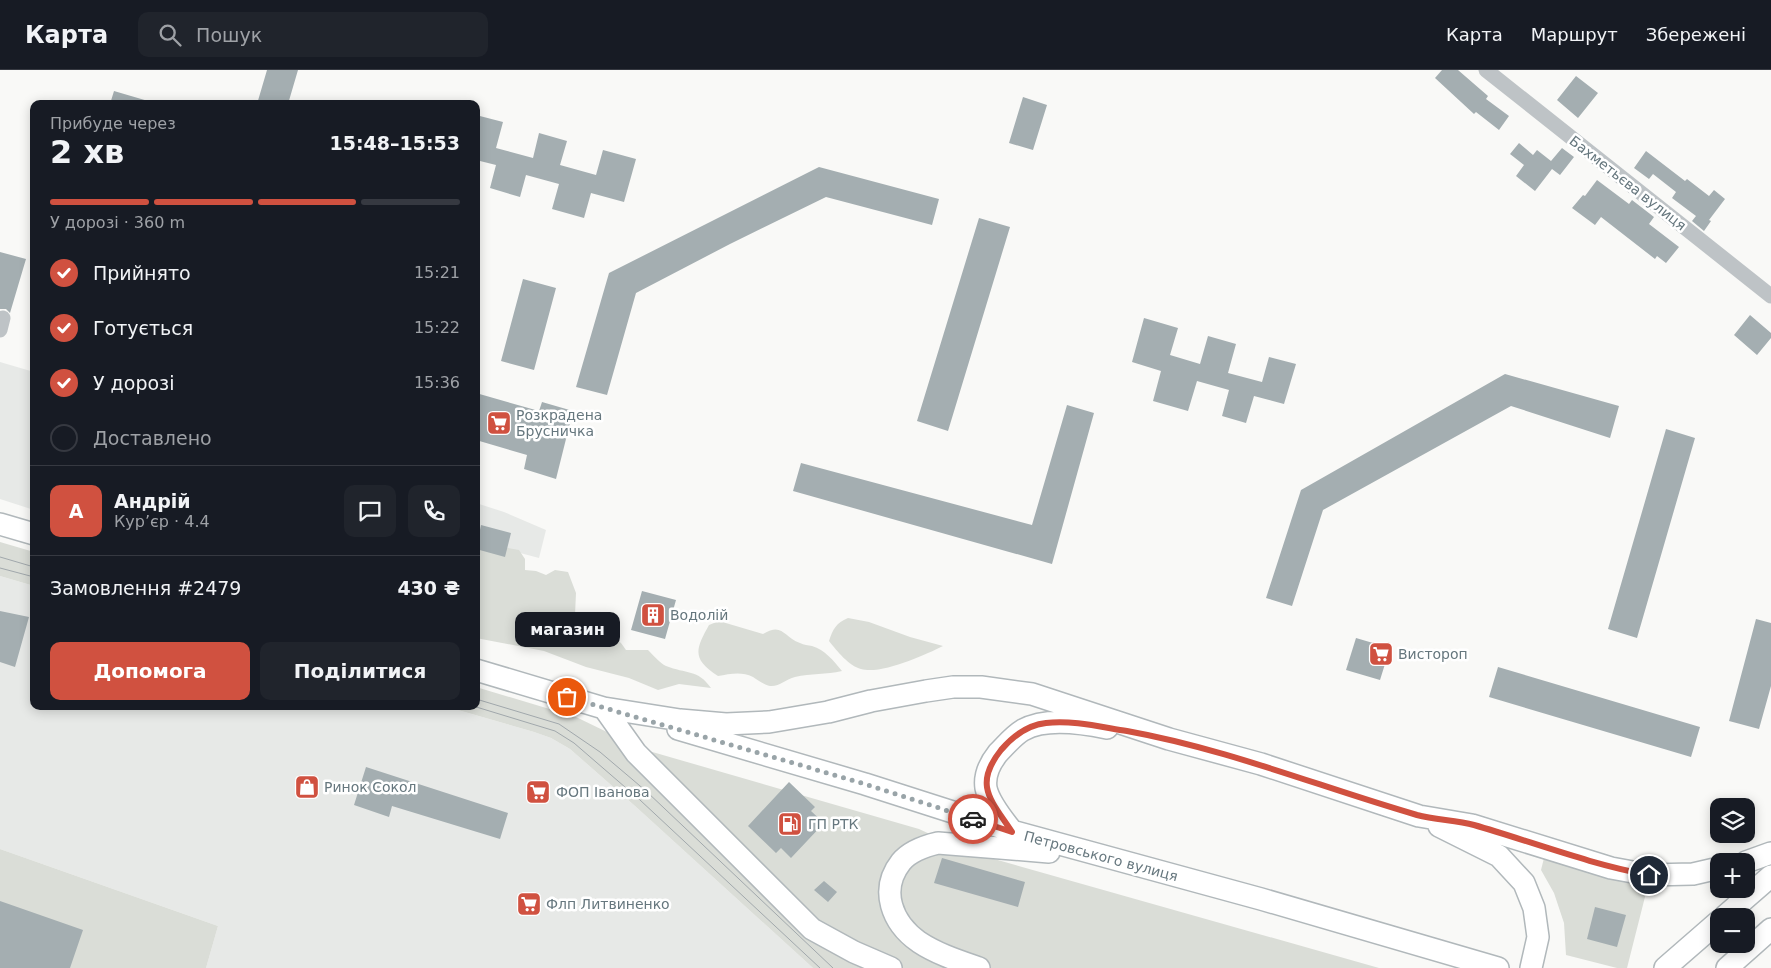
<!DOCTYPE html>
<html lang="uk">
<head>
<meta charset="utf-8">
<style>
  body { margin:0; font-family:"DejaVu Sans",sans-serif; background:#20242c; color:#f1f3f6; height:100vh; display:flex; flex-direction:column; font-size:19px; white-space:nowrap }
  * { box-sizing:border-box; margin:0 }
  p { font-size:16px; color:#9ea1a6 }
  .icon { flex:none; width:28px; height:28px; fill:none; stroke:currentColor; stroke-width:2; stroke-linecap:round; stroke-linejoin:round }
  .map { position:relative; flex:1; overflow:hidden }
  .sheet { position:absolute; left:30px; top:30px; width:450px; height:610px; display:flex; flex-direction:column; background:#171b24; border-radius:10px; box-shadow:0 2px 12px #0003 }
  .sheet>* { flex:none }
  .controls { position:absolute; left:1710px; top:728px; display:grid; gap:10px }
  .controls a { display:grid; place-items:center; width:45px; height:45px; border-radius:10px; background:#171b24; box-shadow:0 2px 12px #0003; font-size:25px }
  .pin { position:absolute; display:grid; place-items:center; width:42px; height:42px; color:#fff; margin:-21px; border:2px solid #fff; border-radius:50%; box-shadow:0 1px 5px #0007 }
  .courier { position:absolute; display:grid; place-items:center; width:50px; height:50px; margin:-25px; border:4px solid #d05140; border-radius:50%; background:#fff; color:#222; box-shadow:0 1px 6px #0007 }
  .bubble { position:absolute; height:35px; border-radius:10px; background:#171b24; box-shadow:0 2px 12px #0003; font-size:16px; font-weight:800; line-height:35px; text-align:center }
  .summary em { font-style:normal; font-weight:800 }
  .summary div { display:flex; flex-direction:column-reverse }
  .summary { display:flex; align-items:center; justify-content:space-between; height:85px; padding:0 20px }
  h1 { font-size:32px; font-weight:800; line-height:38px }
  .bar { display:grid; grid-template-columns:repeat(4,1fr); gap:8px 5px; align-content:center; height:60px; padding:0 20px }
  .bar i { height:6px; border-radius:4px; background:#363941 }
  .bar .on { background:#d05140 }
  .bar p { grid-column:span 4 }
  .line { display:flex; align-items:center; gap:12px; padding:0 20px; border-top:1px solid #363941 }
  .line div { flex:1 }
  .round { display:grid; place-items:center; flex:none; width:52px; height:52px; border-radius:10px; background:#20242c }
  ol { padding:0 20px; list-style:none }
  li { display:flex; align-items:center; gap:15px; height:55px }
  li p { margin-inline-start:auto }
  li .icon { padding:5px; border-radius:50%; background:#d05140; color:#fff; stroke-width:4 }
  li:last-child { color:#9ea1a6 }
  li i { width:28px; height:28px; border:2px solid #363941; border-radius:50% }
  .button { display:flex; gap:10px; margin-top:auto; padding:10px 20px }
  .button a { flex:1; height:58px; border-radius:10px; background:#d05140; color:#fff; font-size:20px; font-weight:800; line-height:58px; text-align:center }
  .button a+a { background:#20242c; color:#f1f3f6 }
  header { display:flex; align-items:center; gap:30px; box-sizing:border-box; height:70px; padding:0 25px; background:#171b24; border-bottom:1px solid #363941 }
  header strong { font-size:24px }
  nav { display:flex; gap:28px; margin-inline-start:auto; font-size:18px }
  .search { width:350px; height:45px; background:#20242c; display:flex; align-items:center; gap:12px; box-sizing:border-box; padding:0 18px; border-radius:10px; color:#9ea1a6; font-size:19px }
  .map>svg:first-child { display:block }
  .built { fill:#e7e9e7 }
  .green { fill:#daddd7 }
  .building { fill:#a4aeb1 }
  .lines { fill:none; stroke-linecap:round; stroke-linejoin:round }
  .secondary-casing { stroke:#b1b8bb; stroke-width:24 }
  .street { stroke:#bec3c6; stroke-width:15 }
  .secondary { stroke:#fff; stroke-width:21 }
  .tram { stroke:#a1a8ac; stroke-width:1 }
  .done { stroke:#99a4a8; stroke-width:5; stroke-dasharray:0 9 }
  .route { stroke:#d05140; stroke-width:6 }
  .labels { text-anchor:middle; stroke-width:5; stroke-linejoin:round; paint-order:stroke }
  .street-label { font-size:14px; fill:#66777e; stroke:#fff }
  .poi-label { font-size:14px; fill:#66777e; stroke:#fff; text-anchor:start }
</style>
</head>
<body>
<header>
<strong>Карта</strong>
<div class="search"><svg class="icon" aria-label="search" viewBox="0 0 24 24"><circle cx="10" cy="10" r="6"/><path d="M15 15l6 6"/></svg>Пошук</div>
<nav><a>Карта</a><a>Маршрут</a><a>Збережені</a></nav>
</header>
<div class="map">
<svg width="1771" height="898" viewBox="0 0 1771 898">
  <rect width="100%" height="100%" fill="#f9f9f7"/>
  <!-- built -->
  <path class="built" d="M 0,292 L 34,302 L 34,440 L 0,429 Z
    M 476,433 L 504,442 L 546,460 L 539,488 L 476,471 Z
    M 0,506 L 34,516 L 34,636 L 444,636 L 534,662 L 551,668 L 570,679 L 635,736 L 813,898 L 206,898 L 218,856 L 0,779 Z"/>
  <!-- green -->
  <path class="green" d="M 0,472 L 34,482 L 34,516 L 0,506 Z
    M 487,474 L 519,480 L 525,489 L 525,500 L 536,501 L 546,505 L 555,500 L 568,502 L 576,523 L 575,545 L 580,555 C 599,561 615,561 626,580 L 648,580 C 653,585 660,593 666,596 C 686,604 698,599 711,618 L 679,614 L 658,620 L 629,608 L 586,597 L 544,581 L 476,568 L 476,476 Z
    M 848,548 L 869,552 L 910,567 L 943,576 C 925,585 881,605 861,599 C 849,596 837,581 829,571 C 833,559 836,553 848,548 Z
    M 719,551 L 763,564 C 783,552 783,567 800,573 C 804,575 808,575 812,576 C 825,580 833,590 842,601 C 826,605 811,603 795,607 C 786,609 779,617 770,616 C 764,615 758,610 753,607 C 741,601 730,604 718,606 C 692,589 695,580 709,555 Z
    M 476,617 L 576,647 L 642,679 L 919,759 L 966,781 L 1379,898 L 813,898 L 635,736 L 570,679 L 551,668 L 534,662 L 444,636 L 476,636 Z
    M 0,779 L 218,856 L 206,898 L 0,898 Z
    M 1544,788 L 1648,815 L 1627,898 L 1617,898 L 1566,885 L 1564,853 L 1554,823 L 1541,800 Z"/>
  <!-- building -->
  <path class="building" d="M 267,0 L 298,0 L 288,34 L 257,34 Z
    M 1442,0 L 1458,0 L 1488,26 L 1486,29 L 1509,46 L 1499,60 L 1476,42 L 1474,44 L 1435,8 Z
    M 1576,6 L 1598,23 L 1578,48 L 1557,30 Z
    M 114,21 L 148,31 L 147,34 L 110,34 Z
    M 1023,27 L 1047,35 L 1033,80 L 1009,73 Z
    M 476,45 L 503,52 L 496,78 L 533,88 L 539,63 L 567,71 L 560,95 L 596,105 L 603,80 L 636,89 L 624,132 L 591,123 L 584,148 L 552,139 L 559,114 L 526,105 L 520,127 L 490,118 L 496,95 L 476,90 Z
    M 1519,73 L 1533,85 L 1537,80 L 1551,91 L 1562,78 L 1574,87 L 1560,105 L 1552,99 L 1535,121 L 1516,106 L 1524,95 L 1510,84 Z
    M 1646,81 L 1685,111 L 1687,109 L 1709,126 L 1714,120 L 1725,129 L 1709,150 L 1711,151 L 1704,161 L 1692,151 L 1696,146 L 1672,128 L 1676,122 L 1653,104 L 1649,109 L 1634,98 Z
    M 819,97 L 939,129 L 932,155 L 826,127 L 730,174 L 636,223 L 607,325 L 576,317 L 609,203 Z
    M 1597,110 L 1629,134 L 1632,130 L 1654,147 L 1649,154 L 1679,177 L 1666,193 L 1657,186 L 1655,189 L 1601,147 L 1595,155 L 1572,138 L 1583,125 L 1585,126 Z
    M 979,148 L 1010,157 L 948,361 L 917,351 Z
    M 0,182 L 26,189 L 10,243 L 6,239 L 0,239 Z
    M 523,209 L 556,218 L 534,300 L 501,291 Z
    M 1750,245 L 1771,263 L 1771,268 L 1757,285 L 1734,265 Z
    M 1144,248 L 1178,258 L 1170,285 L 1200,294 L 1208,266 L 1236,274 L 1228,303 L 1262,312 L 1269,287 L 1296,294 L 1284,334 L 1254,326 L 1246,353 L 1222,346 L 1229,320 L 1197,311 L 1188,341 L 1153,331 L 1161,301 L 1132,292 Z
    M 1505,304 L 1619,336 L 1610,368 L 1511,336 L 1323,440 L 1292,536 L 1266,528 L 1301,420 Z
    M 476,323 L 539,341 L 542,332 L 573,341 L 556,409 L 524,399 L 527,385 L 476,370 Z
    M 1067,335 L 1094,343 L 1052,494 L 793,421 L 801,393 L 1032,455 Z
    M 1666,359 L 1695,368 L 1637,568 L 1608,559 Z
    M 481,455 L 511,463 L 505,487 L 476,479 Z
    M 642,521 L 676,530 L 665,569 L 631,560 Z
    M 0,541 L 29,547 L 15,597 L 0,592 Z
    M 1756,549 L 1771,553 L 1771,616 L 1759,659 L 1729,651 Z
    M 1356,568 L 1390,578 L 1380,610 L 1346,600 Z
    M 1498,597 L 1700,657 L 1691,687 L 1489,627 Z
    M 366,697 L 508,743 L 500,769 L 392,736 L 389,747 L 354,735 Z
    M 789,712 L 815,737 L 811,741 L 824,753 L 791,788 L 781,778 L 776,783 L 748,756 Z
    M 942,788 L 1025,812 L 1018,837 L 934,813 Z
    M 824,811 L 837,822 L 828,832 L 814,820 Z
    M 0,831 L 83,860 L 70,898 L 0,898 Z
    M 1595,837 L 1626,845 L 1617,877 L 1587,869 Z"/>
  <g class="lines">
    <defs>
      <path id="secondary" d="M 0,454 L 34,464
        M 476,600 L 617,642
        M 604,638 L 680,650 L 726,654 L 769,652 L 828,642 L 871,631 L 926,621 L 953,617 L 981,617 L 1032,624 L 1169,669 L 1261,694 L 1419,746 L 1472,755 L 1611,798 L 1649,805 L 1693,804 L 1719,798
        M 604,638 L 636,683 L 812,859 L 854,882 L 891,898
        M 678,659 L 865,714 L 1012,761 L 1261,829 L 1498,898
        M 1439,756 L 1499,786 L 1524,813 L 1534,838 L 1538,867 L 1531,898
        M 1012,761 C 1003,749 989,733 986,718 C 984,705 990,693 998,683 C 1006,675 1013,666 1023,660 C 1046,647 1083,653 1107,658
        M 1746,792 L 1771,783
        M 1725,846 L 1771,806
        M 979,898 C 959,891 937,884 919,872 C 892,853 879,820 901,792 C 910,781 925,776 938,773 L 1049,782
        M 1665,898 L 1719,851
        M 1727,898 L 1771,859"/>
    </defs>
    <!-- secondary casing -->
    <use href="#secondary" class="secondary-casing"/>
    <!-- street -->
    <path class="street" d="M 1486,0 L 1771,226
      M 0,260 L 3,248"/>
    <!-- secondary -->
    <use href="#secondary" class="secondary"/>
    <!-- tram -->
    <path class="tram" d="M 0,487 L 34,497
      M 0,498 L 34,507
      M 476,629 L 559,654 L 600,682 L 646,721 L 833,898
      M 473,636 L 555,661 L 574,673 L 640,730 L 820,898"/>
  </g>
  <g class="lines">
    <!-- done -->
    <path class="done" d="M 567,627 L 865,714 L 973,749"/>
    <!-- route -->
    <path class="route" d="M 973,749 L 1012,762 C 991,730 973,715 1001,680 C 1013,666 1027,655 1046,653 C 1073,650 1101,657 1127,661 C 1227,679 1320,717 1417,745 C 1436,750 1456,750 1474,755 C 1533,772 1589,794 1649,805"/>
  </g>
  <!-- icons -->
  <defs>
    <symbol id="supermarket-square" viewBox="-11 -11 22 22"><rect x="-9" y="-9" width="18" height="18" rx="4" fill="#d05140" stroke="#fff"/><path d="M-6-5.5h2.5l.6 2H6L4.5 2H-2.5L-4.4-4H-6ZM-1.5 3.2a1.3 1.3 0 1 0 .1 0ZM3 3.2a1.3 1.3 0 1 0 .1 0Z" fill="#fff"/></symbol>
    <symbol id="building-square" viewBox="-11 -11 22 22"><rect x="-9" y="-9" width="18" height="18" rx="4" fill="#d05140" stroke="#fff"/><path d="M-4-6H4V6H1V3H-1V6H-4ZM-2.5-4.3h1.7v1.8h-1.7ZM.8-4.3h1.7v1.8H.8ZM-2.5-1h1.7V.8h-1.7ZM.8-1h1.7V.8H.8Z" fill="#fff"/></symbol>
    <symbol id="shop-square" viewBox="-11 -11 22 22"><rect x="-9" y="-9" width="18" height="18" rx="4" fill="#d05140" stroke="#fff"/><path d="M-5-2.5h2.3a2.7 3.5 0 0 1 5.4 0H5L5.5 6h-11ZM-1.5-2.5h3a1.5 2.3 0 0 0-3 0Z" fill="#fff"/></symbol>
    <symbol id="fuel-square" viewBox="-11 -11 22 22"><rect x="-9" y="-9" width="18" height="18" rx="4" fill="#d05140" stroke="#fff"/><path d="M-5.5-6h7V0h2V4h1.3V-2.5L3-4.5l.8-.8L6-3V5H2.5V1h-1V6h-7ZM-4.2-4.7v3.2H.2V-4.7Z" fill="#fff"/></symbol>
  </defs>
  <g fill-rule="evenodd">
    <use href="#supermarket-square" x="485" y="339" width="28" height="28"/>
    <use href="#building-square" x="639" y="531" width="28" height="28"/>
    <use href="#supermarket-square" x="1367" y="570" width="28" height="28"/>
    <use href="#shop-square" x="293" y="703" width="28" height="28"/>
    <use href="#supermarket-square" x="524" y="708" width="28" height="28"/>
    <use href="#fuel-square" x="776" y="740" width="28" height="28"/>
    <use href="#supermarket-square" x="515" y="820" width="28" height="28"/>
  </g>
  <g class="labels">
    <!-- street labels -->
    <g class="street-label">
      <text transform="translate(1628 113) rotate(38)" y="5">Бахметьєва вулиця</text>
      <text transform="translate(1101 786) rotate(15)" y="5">Петровського вулиця</text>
    </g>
    <!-- poi labels -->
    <g class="poi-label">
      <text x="516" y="350">Розкрадена<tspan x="516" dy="16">Брусничка</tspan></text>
      <text x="670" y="550">Водолій</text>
      <text x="1398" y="589">Вистороп</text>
      <text x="324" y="722">Ринок Сокол</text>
      <text x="556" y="727">ФОП Іванова</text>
      <text x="808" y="759">ГП РТК</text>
      <text x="546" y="839">Флп Литвиненко</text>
    </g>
  </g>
</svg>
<div class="controls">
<a><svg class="icon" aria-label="layers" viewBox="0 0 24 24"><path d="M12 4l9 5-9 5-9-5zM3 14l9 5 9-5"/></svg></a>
<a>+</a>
<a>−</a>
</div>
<div class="pin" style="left:567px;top:627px;background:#ea580c"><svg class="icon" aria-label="bag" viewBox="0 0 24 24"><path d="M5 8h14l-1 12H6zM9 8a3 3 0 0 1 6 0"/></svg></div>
<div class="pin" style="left:1649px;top:805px;background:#1f2937"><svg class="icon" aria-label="home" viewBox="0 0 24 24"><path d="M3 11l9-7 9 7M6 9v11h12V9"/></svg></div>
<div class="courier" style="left:973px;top:749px"><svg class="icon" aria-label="car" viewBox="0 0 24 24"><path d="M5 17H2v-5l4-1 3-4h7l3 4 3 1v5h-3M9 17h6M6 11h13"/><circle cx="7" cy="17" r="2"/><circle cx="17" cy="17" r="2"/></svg></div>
<div class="bubble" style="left:515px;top:542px;width:105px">магазин</div>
<section class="sheet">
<div class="summary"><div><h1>2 хв</h1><p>Прибуде через</p></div><em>15:48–15:53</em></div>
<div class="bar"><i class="on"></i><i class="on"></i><i class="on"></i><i></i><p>У дорозі · 360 m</p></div>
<ol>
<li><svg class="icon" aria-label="check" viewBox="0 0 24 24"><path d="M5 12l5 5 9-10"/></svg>Прийнято<p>15:21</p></li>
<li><svg class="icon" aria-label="check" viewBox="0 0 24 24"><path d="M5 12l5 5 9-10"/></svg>Готується<p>15:22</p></li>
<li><svg class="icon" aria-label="check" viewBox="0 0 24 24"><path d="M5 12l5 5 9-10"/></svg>У дорозі<p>15:36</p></li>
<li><i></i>Доставлено</li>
</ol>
<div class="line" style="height:90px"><b class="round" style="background:#d05140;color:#fff">А</b><div><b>Андрій</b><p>Кур’єр · 4.4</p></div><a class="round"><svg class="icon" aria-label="chat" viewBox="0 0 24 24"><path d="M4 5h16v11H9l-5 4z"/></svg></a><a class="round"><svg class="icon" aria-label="phone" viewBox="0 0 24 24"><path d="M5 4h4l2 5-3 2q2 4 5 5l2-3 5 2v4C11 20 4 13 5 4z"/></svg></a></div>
<div class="line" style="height:65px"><div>Замовлення #2479</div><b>430 ₴</b></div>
<div class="button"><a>Допомога</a><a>Поділитися</a></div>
</section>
</div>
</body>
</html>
